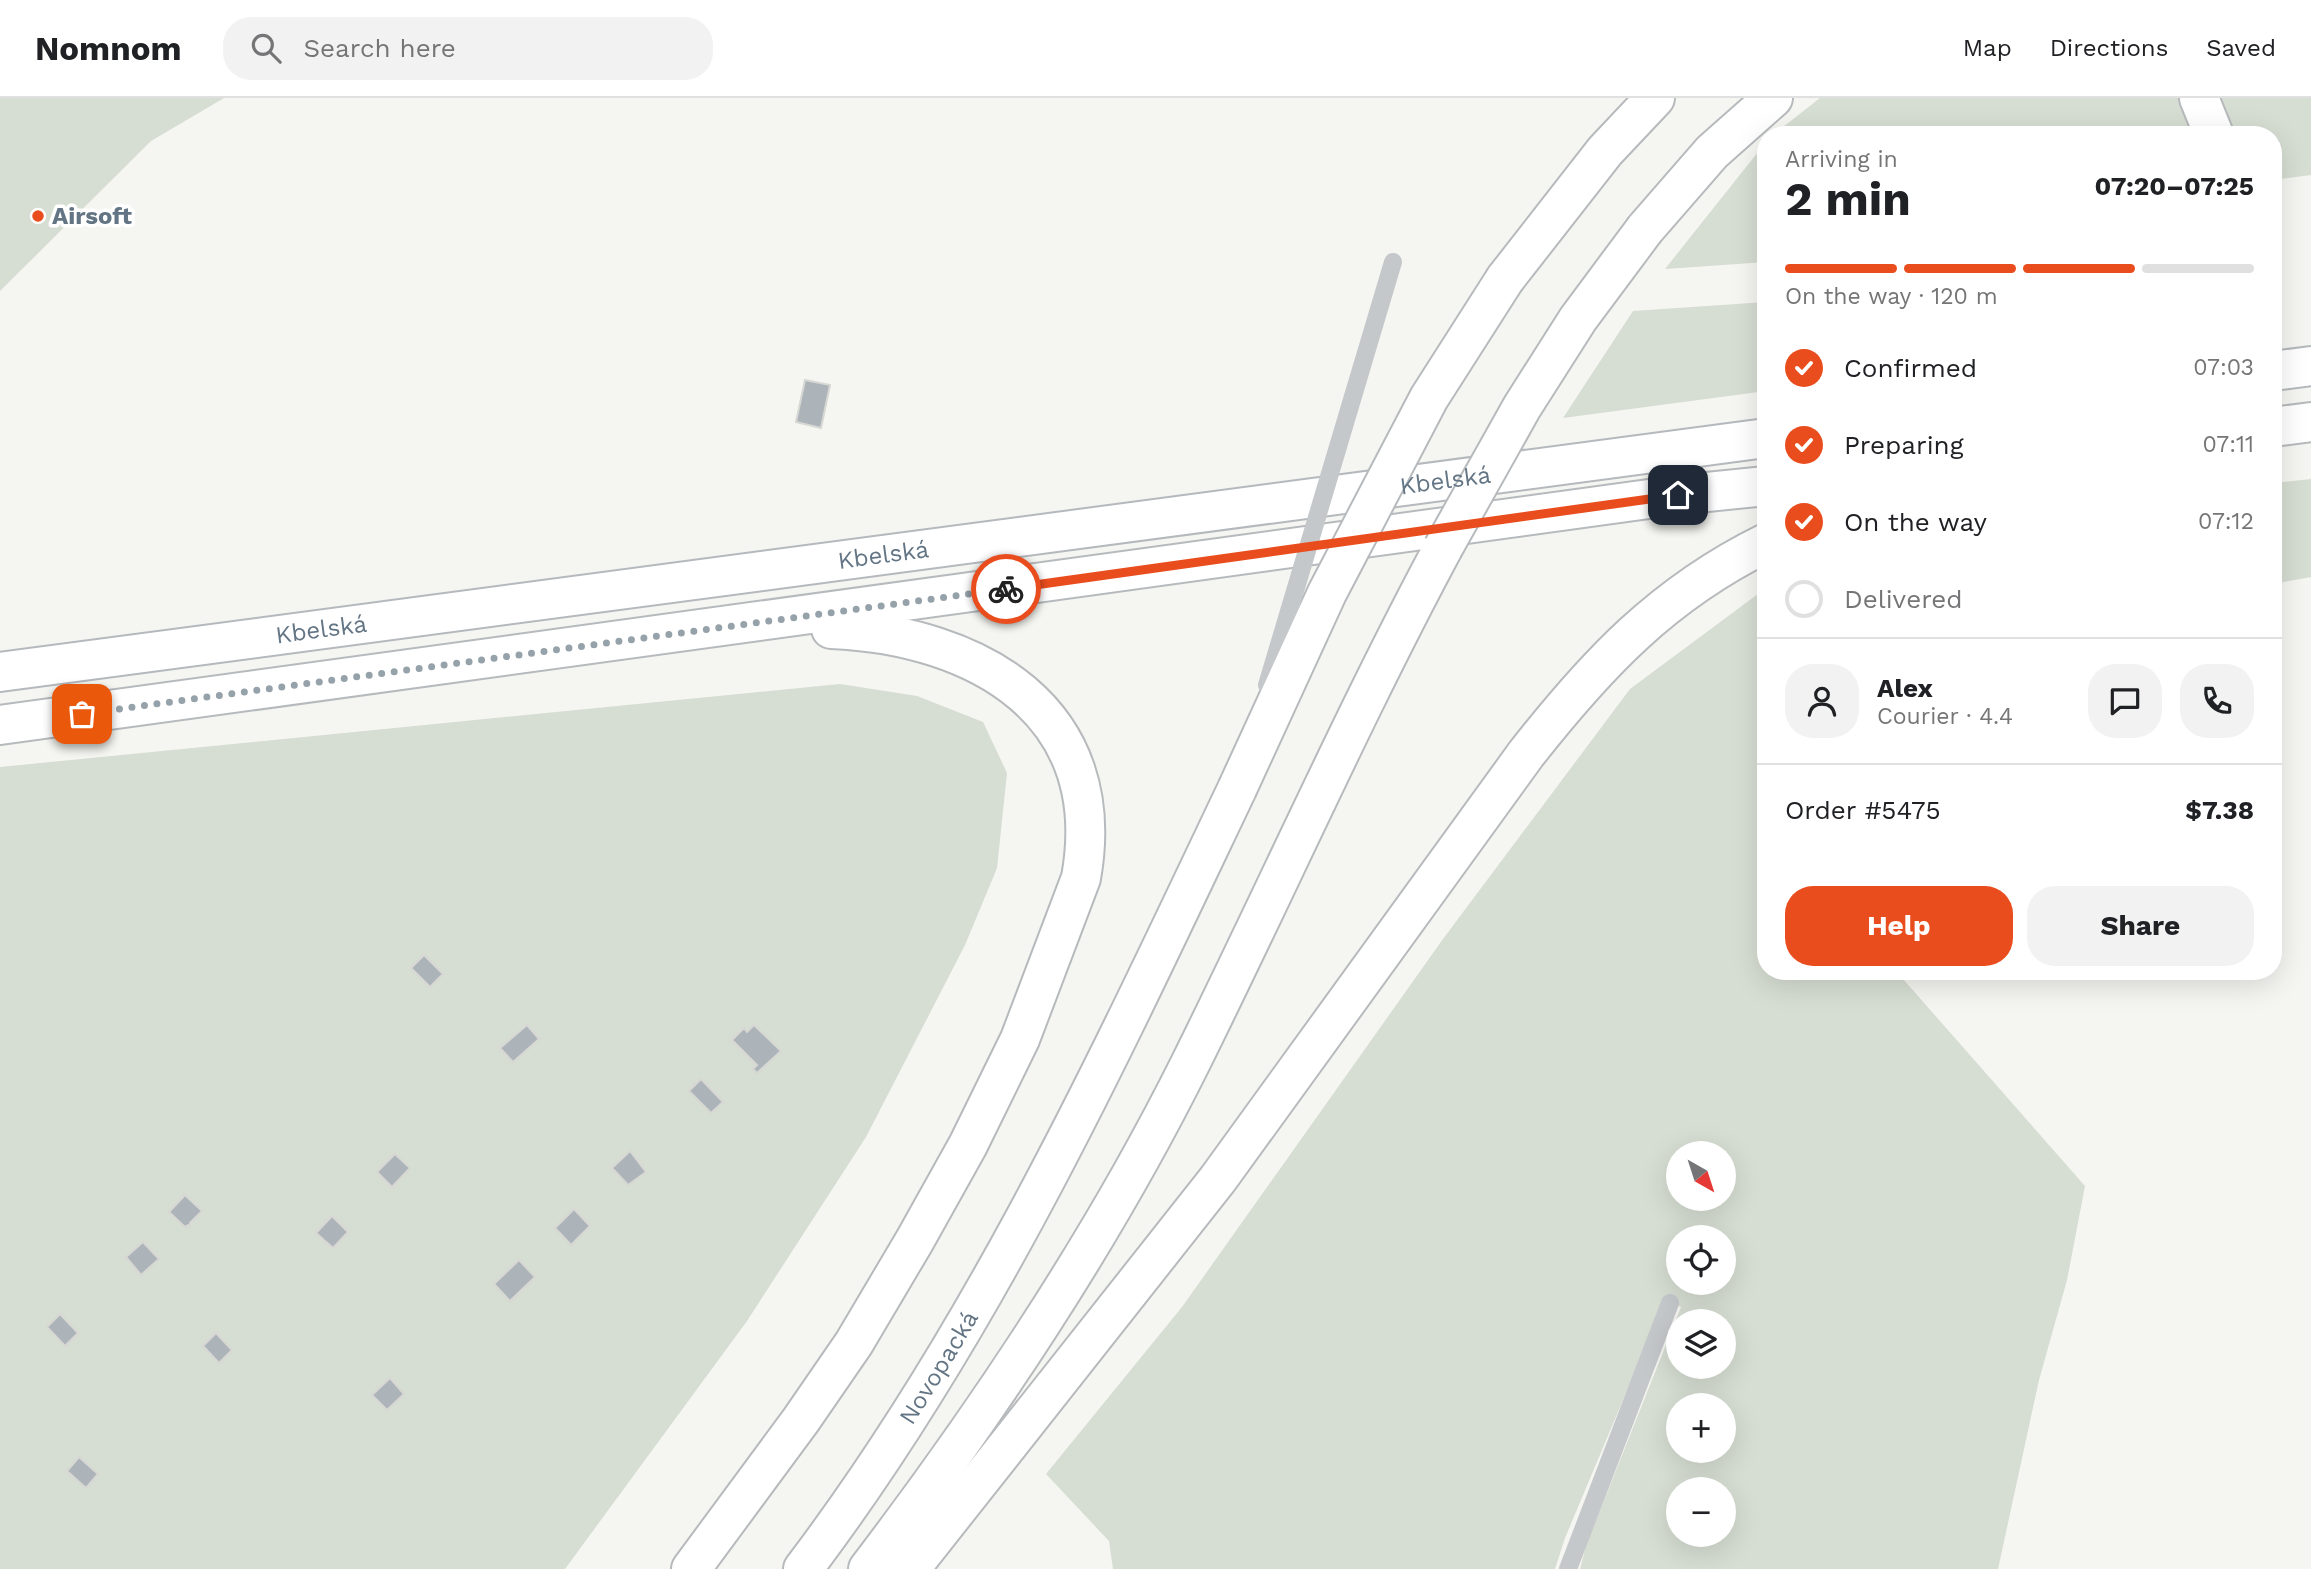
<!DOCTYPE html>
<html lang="en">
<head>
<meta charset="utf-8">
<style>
  body { margin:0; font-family:"Work Sans",sans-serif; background:#f2f2f2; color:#202124; height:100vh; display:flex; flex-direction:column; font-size:26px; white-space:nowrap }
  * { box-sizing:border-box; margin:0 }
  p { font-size:23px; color:#757577 }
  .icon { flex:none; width:38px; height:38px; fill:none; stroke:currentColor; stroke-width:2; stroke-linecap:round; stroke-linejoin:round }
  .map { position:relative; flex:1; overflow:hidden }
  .side { position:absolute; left:1757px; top:28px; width:525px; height:854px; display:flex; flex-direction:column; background:#fff; border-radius:28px; box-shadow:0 7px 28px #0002 }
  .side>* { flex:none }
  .needle { width:46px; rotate:141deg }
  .fabs { position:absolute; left:1666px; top:1043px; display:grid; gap:14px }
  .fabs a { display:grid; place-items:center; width:70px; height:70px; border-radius:50%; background:#fff; box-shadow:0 7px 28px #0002; font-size:35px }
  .pin { position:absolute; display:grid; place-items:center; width:60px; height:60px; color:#fff; margin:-30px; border-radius:14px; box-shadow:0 4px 10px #0006 }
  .courier { position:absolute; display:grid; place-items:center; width:70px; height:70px; margin:-35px; border:5px solid #ea4d1d; border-radius:50%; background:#fff; color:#222; box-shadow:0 2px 9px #0007 }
  .headline em { font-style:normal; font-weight:700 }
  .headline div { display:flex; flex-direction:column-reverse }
  .headline { display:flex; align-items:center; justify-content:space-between; height:119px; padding:0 28px }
  h1 { font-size:46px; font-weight:700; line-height:52px }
  .bar { display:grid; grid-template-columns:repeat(4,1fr); gap:10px 7px; align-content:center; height:84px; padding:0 28px }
  .bar i { height:9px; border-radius:5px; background:#e0e0e0 }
  .bar .current { background:#ea4d1d }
  .bar p { grid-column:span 4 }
  .line { display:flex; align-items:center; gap:18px; padding:0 28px; border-top:2px solid #e0e0e0 }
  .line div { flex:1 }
  .round { display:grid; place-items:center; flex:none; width:74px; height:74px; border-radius:28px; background:#f2f2f2 }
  ol { padding:0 28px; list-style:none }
  li { display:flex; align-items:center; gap:21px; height:77px }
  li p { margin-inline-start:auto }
  li .icon { padding:7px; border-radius:50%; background:#ea4d1d; color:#fff; stroke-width:4 }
  li:last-child { color:#757577 }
  li i { width:38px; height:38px; border:4px solid #e0e0e0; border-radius:50% }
  .button { display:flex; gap:14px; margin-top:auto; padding:14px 28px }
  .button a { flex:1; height:80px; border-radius:28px; background:#ea4d1d; color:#fff; font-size:28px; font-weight:700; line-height:80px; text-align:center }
  .button a+a { background:#f2f2f2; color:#202124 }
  header { display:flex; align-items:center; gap:42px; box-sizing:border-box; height:98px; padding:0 35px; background:#fff; border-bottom:2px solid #e0e0e0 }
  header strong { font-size:33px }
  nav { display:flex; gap:38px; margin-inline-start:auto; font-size:24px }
  .search { width:490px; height:63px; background:#f2f2f2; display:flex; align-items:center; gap:18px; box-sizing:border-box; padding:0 24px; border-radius:28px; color:#757577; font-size:26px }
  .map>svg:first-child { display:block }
  .green { fill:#d6ddd2; fill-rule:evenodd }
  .building { fill:#acb4b9; stroke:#d7d7d4; stroke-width:2 }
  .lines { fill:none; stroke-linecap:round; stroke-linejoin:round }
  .primary-casing { stroke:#b5b9bd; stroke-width:42 }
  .trunk-casing { stroke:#b7babd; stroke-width:42 }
  .service { stroke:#c5c8cb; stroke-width:18 }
  .primary { stroke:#fff; stroke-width:38 }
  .trunk { stroke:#fff; stroke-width:38 }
  .trunk-bridge-casing { stroke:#b7babd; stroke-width:42; stroke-linecap:butt }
  .service-bridge { stroke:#c5c8cb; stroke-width:18 }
  .trunk-bridge { stroke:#fff; stroke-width:38 }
  .done { stroke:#96a2aa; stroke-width:7; stroke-dasharray:0 12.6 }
  .route { stroke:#ea4d1d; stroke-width:9 }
  .poi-dot { fill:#ea4d1d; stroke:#fff; stroke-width:2.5 }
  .labels { text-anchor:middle; stroke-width:7; stroke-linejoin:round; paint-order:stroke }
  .poi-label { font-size:24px; font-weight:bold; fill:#637584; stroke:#fff; text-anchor:start }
  .street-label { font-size:24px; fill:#637584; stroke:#fff }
</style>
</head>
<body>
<header>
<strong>Nomnom</strong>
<div class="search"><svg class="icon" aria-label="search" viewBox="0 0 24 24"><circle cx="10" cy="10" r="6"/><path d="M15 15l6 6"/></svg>Search here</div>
<nav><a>Map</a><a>Directions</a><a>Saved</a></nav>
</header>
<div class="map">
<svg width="2311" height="1471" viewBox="0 0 2311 1471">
  <rect width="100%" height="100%" fill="#f5f5f1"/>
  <!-- green -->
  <path class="green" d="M 0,0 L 224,0 L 151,43 L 0,193 Z
    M 1820,0 L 2311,0 L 2311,77 L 2273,82 L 2273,37 L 1773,37 Z
    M 1766,44 L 1766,164 L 1665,171 Z
    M 1766,204 L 1766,293 L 1563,320 L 1633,213 Z
    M 2311,381 L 2311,479 L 2273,486 L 2273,385 Z
    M 1766,490 L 1766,873 L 1896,873 L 2085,1088 L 2067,1182 L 2039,1282 L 1998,1471 L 1580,1471 L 1586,1448 L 1681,1209 L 1665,1202 L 1565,1440 L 1555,1471 L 1113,1471 L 1109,1443 L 1046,1376 L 1182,1209 L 1443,841 L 1630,591 ZM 1678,1055 L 1724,1055 L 1724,1101 L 1678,1101 ZM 1678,1139 L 1724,1139 L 1724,1185 L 1678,1185 ZM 1678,1223 L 1724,1223 L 1724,1269 L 1678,1269 ZM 1678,1307 L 1724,1307 L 1724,1353 L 1678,1353 ZM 1678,1391 L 1724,1391 L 1724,1437 L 1678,1437 Z
    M 840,586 L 917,598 L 983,624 L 1007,675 L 997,770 L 965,847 L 866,1039 L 747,1223 L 565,1471 L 0,1471 L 0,669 Z"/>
  <!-- building -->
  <path class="building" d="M 805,282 L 830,287 L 821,330 L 796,324 Z
    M 424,857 L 443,876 L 430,889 L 411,870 Z
    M 527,927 L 539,941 L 513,964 L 500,950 Z
    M 754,927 L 781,953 L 757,975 L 753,971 L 757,967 L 732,942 L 744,930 L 747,934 Z
    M 701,981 L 723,1004 L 711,1015 L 689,993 Z
    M 630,1053 L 646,1074 L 628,1087 L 612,1070 Z
    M 395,1056 L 410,1070 L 392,1089 L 377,1074 Z
    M 185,1097 L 202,1113 L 190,1125 L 190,1129 L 188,1127 L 185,1129 L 169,1114 Z
    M 574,1111 L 590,1128 L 571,1147 L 555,1130 Z
    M 332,1118 L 348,1134 L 333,1150 L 316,1135 Z
    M 143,1144 L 159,1161 L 141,1177 L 126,1159 Z
    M 519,1162 L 535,1179 L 510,1203 L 494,1186 Z
    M 60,1216 L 78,1235 L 65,1248 L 47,1229 Z
    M 216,1235 L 232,1252 L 219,1265 L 203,1248 Z
    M 390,1280 L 404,1296 L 387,1312 L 372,1297 Z
    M 79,1359 L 98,1376 L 86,1390 L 67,1373 Z"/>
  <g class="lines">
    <defs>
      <g id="primary">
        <path d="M 2273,273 L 2311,268"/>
        <path id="s1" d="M 0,574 L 1766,340"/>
      </g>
      <g id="trunk">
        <path d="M 2199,0 L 2214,37"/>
        <path d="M 1645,131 L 1712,54 L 1773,0"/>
        <path d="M 1505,181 L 1605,53 L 1655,0"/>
        <path d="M 2273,329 L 2311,324"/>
        <path d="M 0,627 L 1678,397 L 1766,388"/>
        <path d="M 691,1471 L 801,1322 L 854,1245 L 915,1142 L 968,1047 L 1020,941 L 1081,780 C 1111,613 978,537 831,531"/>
        <path id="s2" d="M 803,1471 C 984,1232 1109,960 1237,691"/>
        <path d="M 868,1471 C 989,1312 1102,1143 1191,964 C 1276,793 1353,618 1443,450"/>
        <path d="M 910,1471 L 1218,1081 L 1526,656 C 1596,567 1662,496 1766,445"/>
      </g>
    </defs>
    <!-- primary casing -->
    <use href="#primary" class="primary-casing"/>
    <!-- trunk casing -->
    <use href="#trunk" class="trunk-casing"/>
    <!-- service -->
    <path class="service" d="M 1568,1471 L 1670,1205"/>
    <!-- primary -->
    <use href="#primary" class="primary"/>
    <!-- trunk -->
    <use href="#trunk" class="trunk"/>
    <defs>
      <path id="trunk-bridge" d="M 1443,450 L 1522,309 L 1578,221 L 1645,131
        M 1237,691 L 1327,495 L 1429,300 L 1505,181"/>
    </defs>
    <!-- trunk-bridge casing -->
    <use href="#trunk-bridge" class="trunk-bridge-casing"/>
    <!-- service-bridge -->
    <path class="service-bridge" d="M 1267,587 L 1393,164"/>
    <!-- trunk-bridge -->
    <use href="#trunk-bridge" class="trunk-bridge"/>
  </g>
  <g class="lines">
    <!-- done -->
    <path class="done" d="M 82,616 L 1006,491"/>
    <!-- route -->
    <path class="route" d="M 1006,491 L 1678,397"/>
  </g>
  <!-- markers -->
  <circle class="poi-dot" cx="38" cy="118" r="7"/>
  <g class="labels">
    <!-- poi labels -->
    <g class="poi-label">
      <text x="52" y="126">Airsoft</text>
    </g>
    <!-- street labels -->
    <g class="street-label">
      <text dy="8" stroke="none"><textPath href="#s1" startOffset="1458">Kbelská</textPath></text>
      <text dy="8" stroke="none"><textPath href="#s1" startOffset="891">Kbelská</textPath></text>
      <text dy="8" stroke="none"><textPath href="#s1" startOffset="324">Kbelská</textPath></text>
      <text dy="8" stroke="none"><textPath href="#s2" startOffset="243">Novopacká</textPath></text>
    </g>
  </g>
</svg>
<div class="fabs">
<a><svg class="needle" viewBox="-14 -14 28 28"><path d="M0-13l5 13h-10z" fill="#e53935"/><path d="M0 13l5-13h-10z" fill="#757577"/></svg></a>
<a><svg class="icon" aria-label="locate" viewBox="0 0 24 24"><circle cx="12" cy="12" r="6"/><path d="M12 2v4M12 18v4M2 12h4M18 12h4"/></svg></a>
<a><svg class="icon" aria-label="layers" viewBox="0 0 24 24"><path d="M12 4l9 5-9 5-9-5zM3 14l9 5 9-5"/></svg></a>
<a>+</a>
<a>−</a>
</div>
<div class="pin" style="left:82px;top:616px;background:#ea580c"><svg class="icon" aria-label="bag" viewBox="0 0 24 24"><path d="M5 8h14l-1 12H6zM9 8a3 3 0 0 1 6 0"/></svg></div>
<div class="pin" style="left:1678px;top:397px;background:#1f2937"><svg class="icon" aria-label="home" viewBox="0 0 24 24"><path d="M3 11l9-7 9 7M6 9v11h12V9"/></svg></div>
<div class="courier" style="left:1006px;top:491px"><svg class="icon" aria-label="bike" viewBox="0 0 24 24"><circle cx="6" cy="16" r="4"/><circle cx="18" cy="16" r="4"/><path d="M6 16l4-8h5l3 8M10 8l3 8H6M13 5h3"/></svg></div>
<section class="side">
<div class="headline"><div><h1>2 min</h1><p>Arriving in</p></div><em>07:20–07:25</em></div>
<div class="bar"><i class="current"></i><i class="current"></i><i class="current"></i><i></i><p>On the way · 120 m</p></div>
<ol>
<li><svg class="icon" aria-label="check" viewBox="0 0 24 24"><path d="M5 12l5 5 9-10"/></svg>Confirmed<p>07:03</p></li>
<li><svg class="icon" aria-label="check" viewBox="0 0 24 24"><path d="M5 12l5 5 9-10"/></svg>Preparing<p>07:11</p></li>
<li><svg class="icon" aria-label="check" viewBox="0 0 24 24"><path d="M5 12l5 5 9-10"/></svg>On the way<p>07:12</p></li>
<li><i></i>Delivered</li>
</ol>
<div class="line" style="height:126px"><a class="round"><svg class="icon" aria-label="person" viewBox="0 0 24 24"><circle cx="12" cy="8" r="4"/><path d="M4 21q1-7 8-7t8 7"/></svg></a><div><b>Alex</b><p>Courier · 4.4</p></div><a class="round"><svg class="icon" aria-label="chat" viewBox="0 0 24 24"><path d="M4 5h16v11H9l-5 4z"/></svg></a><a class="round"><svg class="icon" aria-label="phone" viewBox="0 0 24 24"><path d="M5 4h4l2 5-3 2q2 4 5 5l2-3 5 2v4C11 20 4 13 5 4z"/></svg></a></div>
<div class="line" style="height:91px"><div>Order #5475</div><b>$7.38</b></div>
<div class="button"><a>Help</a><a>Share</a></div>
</section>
</div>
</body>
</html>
